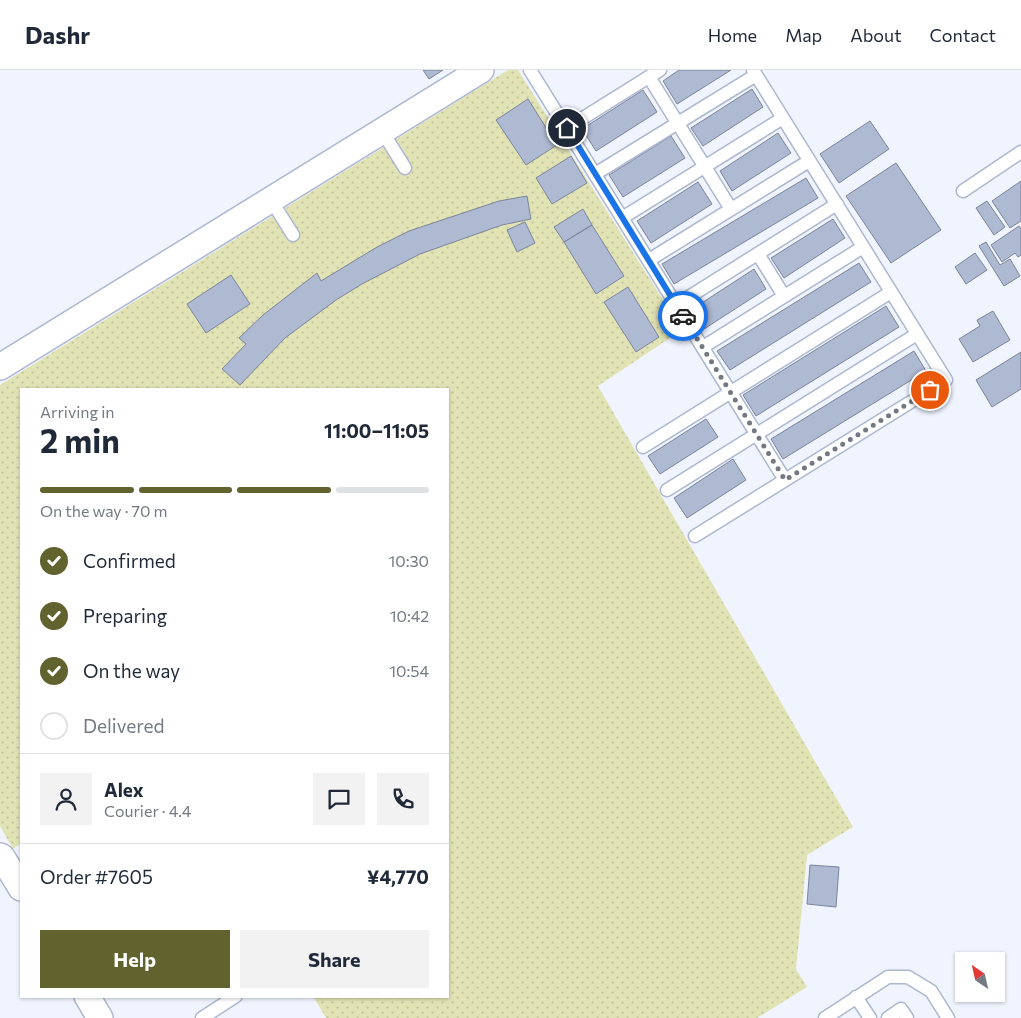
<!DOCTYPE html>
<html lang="en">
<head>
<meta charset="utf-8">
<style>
  body { margin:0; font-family:Commissioner,sans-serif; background:#f2f2f3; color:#1f2937; height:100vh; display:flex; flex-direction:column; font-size:19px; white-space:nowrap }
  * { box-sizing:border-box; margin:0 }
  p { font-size:16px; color:#747a83 }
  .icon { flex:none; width:28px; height:28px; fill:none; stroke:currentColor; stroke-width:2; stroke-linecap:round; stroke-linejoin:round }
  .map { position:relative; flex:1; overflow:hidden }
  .details { position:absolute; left:20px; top:318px; width:429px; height:610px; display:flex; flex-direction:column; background:#fff; border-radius:0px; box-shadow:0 1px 4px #0004 }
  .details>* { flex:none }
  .needle { width:32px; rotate:326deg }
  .buttons { position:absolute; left:955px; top:882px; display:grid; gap:10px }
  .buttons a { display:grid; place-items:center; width:50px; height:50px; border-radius:0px; background:#fff; box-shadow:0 1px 4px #0004; font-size:25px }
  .pin { position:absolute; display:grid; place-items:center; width:42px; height:42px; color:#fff; margin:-21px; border:2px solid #fff; border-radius:50%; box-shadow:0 1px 5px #0007 }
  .courier { position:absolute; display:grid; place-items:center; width:50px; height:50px; margin:-25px; border:4px solid #1a73e8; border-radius:50%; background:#fff; color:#222; box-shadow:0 1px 6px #0007 }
  .summary em { font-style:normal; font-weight:700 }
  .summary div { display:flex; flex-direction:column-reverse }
  .summary { display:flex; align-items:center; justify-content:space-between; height:85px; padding:0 20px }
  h1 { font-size:32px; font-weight:700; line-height:38px }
  .bar { display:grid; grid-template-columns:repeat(4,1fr); gap:8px 5px; align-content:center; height:60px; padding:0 20px }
  .bar i { height:6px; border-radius:4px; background:#e0e1e3 }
  .bar .on { background:#62622f }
  .bar p { grid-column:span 4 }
  .line { display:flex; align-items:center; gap:12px; padding:0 20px; border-top:1px solid #e0e1e3 }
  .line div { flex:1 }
  .round { display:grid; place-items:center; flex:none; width:52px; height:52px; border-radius:0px; background:#f2f2f3 }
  ol { padding:0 20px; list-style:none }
  li { display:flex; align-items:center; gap:15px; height:55px }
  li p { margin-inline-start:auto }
  li .icon { padding:5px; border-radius:50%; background:#62622f; color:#fff; stroke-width:4 }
  li:last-child { color:#747a83 }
  li i { width:28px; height:28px; border:2px solid #e0e1e3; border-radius:50% }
  .action { display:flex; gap:10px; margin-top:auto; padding:10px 20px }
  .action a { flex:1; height:58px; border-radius:0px; background:#62622f; color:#fff; font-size:20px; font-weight:700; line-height:58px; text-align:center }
  .action a+a { background:#f2f2f3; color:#1f2937 }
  header { display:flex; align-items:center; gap:30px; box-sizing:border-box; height:70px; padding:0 25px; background:#fff; border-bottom:1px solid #e0e1e3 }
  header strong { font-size:24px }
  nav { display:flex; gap:28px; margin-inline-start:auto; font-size:18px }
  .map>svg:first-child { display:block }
  .grass { fill:url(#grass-dots) }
  .building { fill:#aeb9d2; stroke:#7b849c }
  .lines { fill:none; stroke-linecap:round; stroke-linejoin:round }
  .lane-casing { stroke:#acb7d0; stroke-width:15 }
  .street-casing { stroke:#acb7d0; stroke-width:28 }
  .lane { stroke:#fff; stroke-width:12 }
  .street { stroke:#fff; stroke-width:25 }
  .done { stroke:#747882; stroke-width:5; stroke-dasharray:0 9 }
  .route { stroke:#1a73e8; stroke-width:6 }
</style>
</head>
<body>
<header>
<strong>Dashr</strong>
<nav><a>Home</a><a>Map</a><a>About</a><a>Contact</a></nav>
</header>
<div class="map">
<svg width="1021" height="948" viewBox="0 0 1021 948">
  <defs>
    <pattern id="grass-dots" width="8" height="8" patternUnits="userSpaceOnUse" patternTransform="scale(1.25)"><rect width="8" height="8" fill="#e2e3b4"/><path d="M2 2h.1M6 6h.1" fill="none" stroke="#c2c39c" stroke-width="1.8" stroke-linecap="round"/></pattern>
  </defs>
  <rect width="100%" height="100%" fill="#f0f4ff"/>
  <!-- grass -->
  <path class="grass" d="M 508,0 L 518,0 L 682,260 L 598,316 L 853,757 L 807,785 L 796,899 L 807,917 L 757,948 L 326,948 L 313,926 L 448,926 L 448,319 L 21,319 L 21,773 L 13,779 L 0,756 L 0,315 Z"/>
  <!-- building -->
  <path class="building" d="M 423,0 L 443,0 L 429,9 Z
    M 679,0 L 731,0 L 677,34 L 663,11 Z
    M 752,19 L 763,37 L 703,76 L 691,58 Z
    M 643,20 L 657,42 L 596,81 L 582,59 Z
    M 528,29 L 557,75 L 526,95 L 496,50 Z
    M 870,51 L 889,79 L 839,113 L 820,84 Z
    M 778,63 L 791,83 L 732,121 L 720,101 Z
    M 671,66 L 685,88 L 623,127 L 609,105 Z
    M 571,86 L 587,113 L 552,134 L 536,108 Z
    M 896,93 L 941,160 L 891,193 L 846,126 Z
    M 806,108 L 818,128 L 674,214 L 662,194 Z
    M 1021,111 L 1021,151 L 1010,158 L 992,131 Z
    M 698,112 L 712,134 L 651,173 L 637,151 Z
    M 527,126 L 531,149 L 502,155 L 420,184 L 362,214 L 336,230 L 285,268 L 240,315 L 222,299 L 246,274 L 239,268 L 263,245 L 317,203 L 321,211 L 377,177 L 409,161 L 499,131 Z
    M 987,131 L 1005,157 L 994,165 L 976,138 Z
    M 583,139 L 592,155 L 564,172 L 554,157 Z
    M 833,149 L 845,168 L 784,208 L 771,188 Z
    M 525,152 L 535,173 L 517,182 L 507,160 Z
    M 592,155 L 624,206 L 596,224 L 564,172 Z
    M 1019,156 L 1021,159 L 1021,185 L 1018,187 L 1015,183 L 1002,192 L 991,175 Z
    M 986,172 L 1000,195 L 1010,189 L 1020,206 L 1004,216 L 979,176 Z
    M 975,183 L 987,200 L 966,214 L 955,197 Z
    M 859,193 L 871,212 L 730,300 L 717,281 Z
    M 754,199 L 766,219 L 704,259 L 691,240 Z
    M 231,205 L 250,234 L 206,263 L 187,234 Z
    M 628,217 L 659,267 L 636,282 L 604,232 Z
    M 886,236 L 899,257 L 756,346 L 743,325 Z
    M 993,241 L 1010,270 L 973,292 L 959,269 L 980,256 L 977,250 Z
    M 914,281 L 926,301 L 783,389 L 771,369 Z
    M 1021,282 L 1021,319 L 992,337 L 976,310 Z
    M 706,349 L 718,367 L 660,404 L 648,386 Z
    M 733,389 L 746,410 L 687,448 L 674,428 Z
    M 810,795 L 839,797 L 836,837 L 807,834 Z"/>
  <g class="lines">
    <defs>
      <path id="lane" d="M 530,0 L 785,410
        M 649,7 L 731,139
        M 567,58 L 660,0
        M 382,61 L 405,98
        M 595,104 L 756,5
        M 963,121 L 1021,82
        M 271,130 L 293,165
        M 622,148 L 783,48
        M 758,184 L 784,226
        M 649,190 L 809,91
        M 676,235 L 837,134
        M 703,277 L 863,177
        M 643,377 L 891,222
        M 667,420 L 917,264
        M 695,466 L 946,310 L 753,0
        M 856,927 L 870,948
        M 202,948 L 236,926
        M 825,948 L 888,907 L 908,907 L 931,921 L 948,948
        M 888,948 L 901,939 L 907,948"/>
      <path id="street" d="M 0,297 L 481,0
        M 0,786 L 2,787 L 21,818
        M 87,926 L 100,948"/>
    </defs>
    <!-- lane casing -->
    <use href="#lane" class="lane-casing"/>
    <!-- street casing -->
    <use href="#street" class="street-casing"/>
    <!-- lane -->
    <use href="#lane" class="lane"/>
    <!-- street -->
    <use href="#street" class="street"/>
  </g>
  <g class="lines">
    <!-- done -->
    <path class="done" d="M 683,246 L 785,410 L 930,320"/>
    <!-- route -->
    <path class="route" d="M 567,58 L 683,246"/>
  </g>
</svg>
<div class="buttons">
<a><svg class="needle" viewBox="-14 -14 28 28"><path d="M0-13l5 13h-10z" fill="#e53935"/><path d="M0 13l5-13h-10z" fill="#747a83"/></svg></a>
</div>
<div class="pin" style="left:930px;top:320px;background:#ea580c"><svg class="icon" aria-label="bag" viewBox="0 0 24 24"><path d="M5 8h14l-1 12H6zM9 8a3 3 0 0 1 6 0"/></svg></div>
<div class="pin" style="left:567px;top:58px;background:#1f2937"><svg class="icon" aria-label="home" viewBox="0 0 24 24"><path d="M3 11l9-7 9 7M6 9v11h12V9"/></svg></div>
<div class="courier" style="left:683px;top:246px"><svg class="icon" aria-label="car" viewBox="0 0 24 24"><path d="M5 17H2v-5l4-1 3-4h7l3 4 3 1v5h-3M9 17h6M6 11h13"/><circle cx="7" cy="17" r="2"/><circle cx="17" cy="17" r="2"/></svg></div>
<section class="details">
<div class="summary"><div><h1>2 min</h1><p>Arriving in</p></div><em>11:00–11:05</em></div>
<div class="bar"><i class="on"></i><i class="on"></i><i class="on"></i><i></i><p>On the way · 70 m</p></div>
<ol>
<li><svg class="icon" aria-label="check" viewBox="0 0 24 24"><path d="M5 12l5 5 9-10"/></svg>Confirmed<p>10:30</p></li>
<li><svg class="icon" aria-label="check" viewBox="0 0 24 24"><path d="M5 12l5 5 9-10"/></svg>Preparing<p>10:42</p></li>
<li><svg class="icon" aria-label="check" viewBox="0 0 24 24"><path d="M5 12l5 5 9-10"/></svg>On the way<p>10:54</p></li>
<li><i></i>Delivered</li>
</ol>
<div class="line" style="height:90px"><a class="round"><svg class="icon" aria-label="person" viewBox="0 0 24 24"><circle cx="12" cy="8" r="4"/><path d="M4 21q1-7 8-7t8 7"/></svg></a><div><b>Alex</b><p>Courier · 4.4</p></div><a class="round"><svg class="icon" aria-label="chat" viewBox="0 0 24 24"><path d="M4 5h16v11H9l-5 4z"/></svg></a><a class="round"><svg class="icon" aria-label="phone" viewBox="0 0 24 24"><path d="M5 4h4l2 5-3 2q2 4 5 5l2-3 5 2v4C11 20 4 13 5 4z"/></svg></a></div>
<div class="line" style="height:65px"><div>Order #7605</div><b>¥4,770</b></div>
<div class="action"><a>Help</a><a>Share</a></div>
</section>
</div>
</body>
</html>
